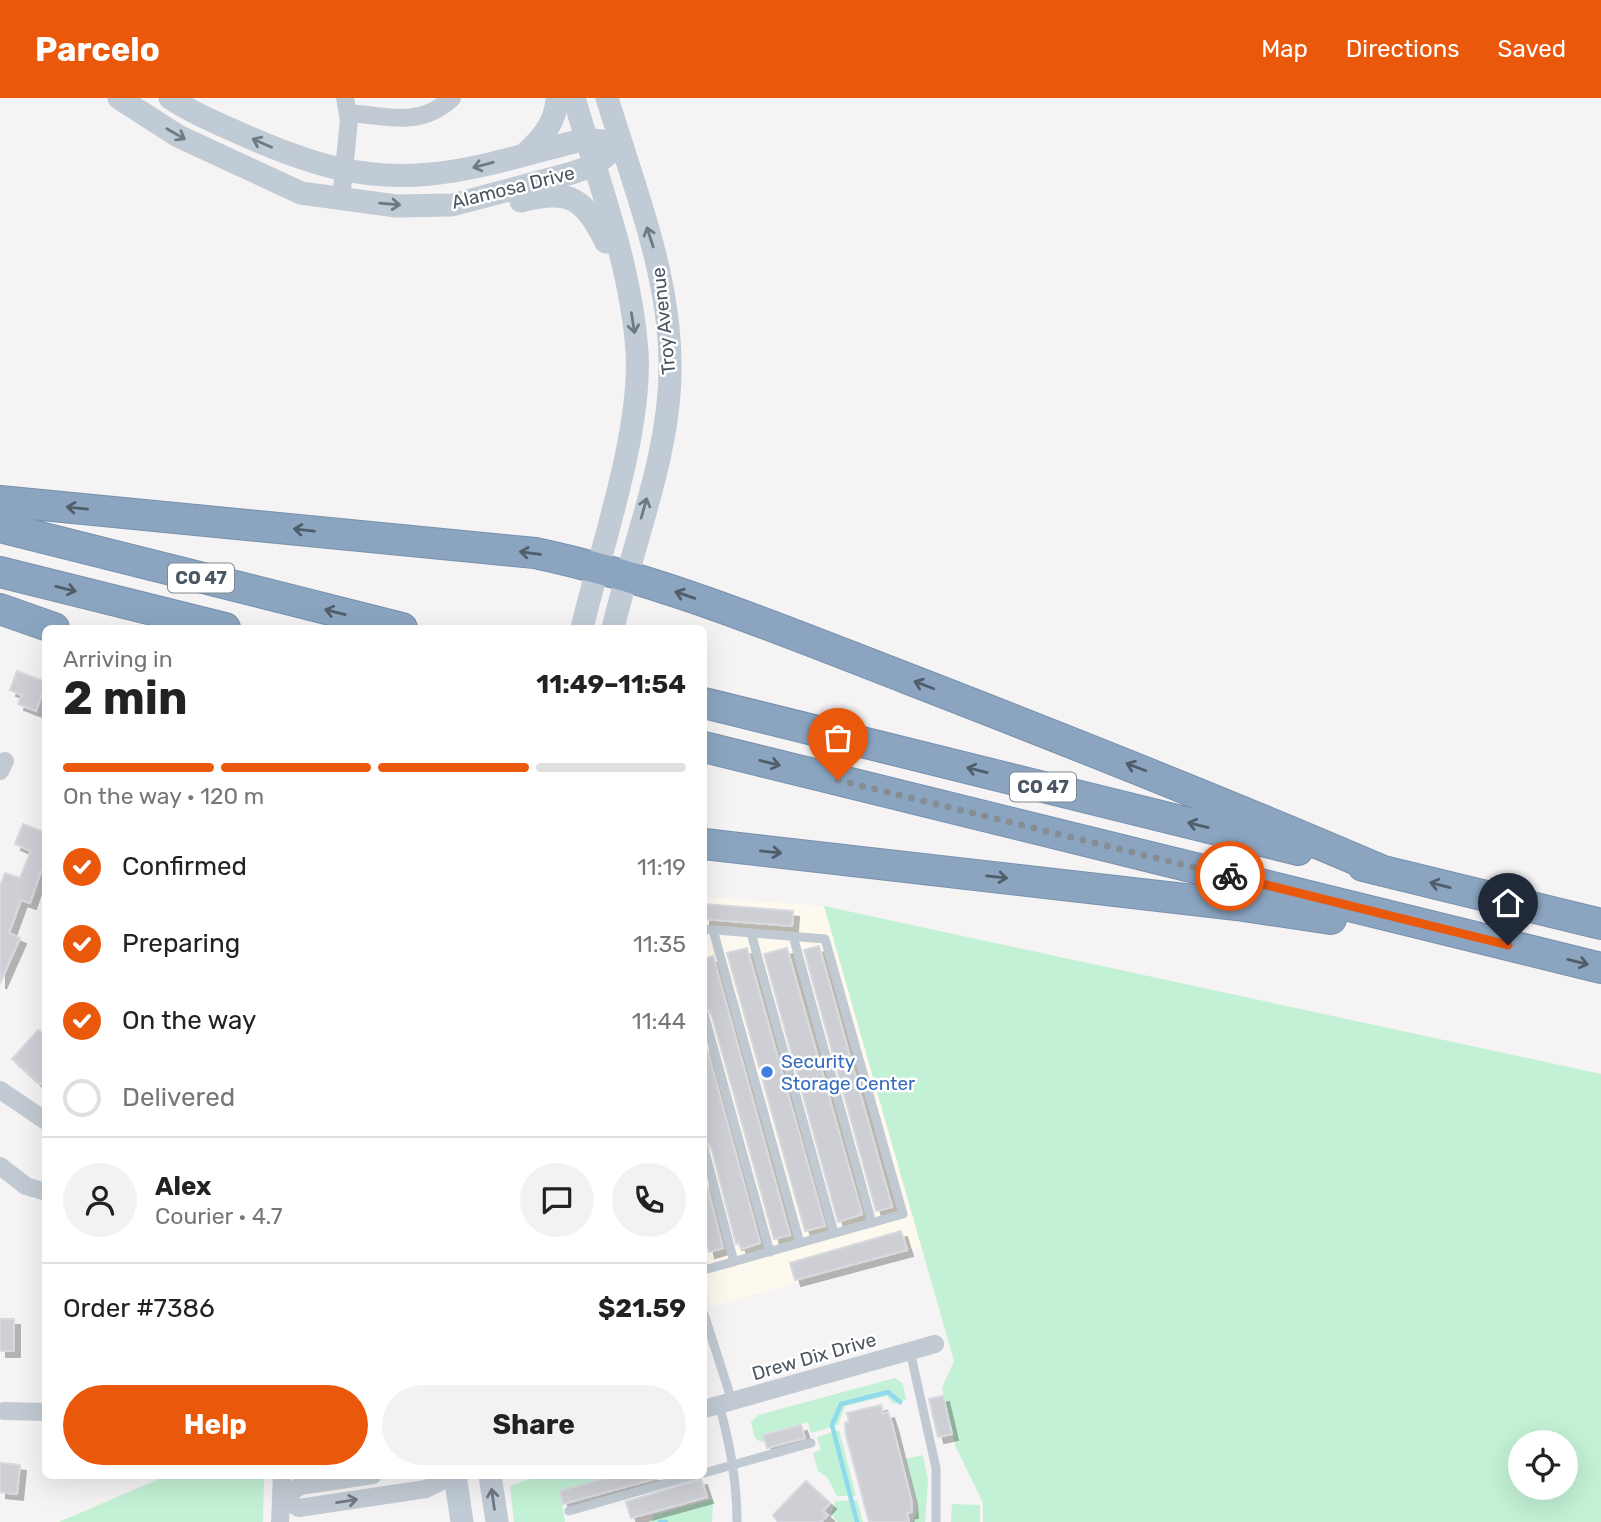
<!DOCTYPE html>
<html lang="en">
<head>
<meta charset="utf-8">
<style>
  body { margin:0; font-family:Rubik,sans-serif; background:#f2f2f2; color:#222; height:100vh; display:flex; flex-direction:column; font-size:26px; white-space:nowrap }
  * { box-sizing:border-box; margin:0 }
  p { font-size:23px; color:#767676 }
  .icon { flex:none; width:38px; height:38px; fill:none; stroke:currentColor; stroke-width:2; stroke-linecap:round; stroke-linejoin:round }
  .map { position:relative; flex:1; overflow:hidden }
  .side { position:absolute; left:42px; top:527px; width:665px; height:854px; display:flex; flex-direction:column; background:#fff; border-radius:10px; box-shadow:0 7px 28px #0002 }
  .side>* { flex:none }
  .buttons { position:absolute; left:1508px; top:1332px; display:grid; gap:14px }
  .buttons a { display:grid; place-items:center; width:70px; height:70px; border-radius:50%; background:#fff; box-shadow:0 7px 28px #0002; font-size:35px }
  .pin { position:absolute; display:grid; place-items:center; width:60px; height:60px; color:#fff; margin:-72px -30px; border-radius:50% 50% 50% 0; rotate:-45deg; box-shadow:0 0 7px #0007 }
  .pin .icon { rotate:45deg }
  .courier { position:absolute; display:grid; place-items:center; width:70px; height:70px; margin:-35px; border:5px solid #ea580c; border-radius:50%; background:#fff; color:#222; box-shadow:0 2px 9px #0007 }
  .overview em { font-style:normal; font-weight:700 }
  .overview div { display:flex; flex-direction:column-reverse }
  .overview { display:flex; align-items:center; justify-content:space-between; height:119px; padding:0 21px }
  h1 { font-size:46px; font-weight:700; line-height:52px }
  .bar { display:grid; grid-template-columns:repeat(4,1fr); gap:10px 7px; align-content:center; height:84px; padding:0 21px }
  .bar i { height:9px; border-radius:5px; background:#e0e0e0 }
  .bar .active { background:#ea580c }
  .bar p { grid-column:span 4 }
  .line { display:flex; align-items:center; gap:18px; padding:0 21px; border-top:2px solid #e0e0e0 }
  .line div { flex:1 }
  .round { display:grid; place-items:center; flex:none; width:74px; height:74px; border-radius:37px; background:#f2f2f2 }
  ol { padding:0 21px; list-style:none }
  li { display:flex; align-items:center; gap:21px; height:77px }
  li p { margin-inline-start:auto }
  li .icon { padding:7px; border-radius:50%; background:#ea580c; color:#fff; stroke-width:4 }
  li:last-child { color:#767676 }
  li i { width:38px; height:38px; border:4px solid #e0e0e0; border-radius:50% }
  .cta { display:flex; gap:14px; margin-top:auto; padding:14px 21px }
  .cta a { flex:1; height:80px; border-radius:42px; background:#ea580c; color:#fff; font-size:28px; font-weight:700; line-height:80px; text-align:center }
  .cta a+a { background:#f2f2f2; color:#222 }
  header { display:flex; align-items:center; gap:42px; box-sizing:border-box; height:98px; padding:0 35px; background:#ea580c; color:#fff }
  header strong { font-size:33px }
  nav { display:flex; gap:38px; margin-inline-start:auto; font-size:24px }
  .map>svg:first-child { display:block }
  .commercial { fill:#fdf9ef }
  .green { fill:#c3f1d5; fill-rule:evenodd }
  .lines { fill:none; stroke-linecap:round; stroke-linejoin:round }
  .stream { stroke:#90daee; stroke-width:4.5 }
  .building { fill:#cdcfd5; stroke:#d7d9de; stroke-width:2; filter:url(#shadow) }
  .highway-casing { stroke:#7690ad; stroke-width:32 }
  .lane { stroke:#c1cad2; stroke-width:9 }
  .street { stroke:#c1cad2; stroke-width:18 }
  .secondary { stroke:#c1cbd6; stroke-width:23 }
  .highway { stroke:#8ba5c1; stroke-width:30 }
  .oneway { stroke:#6e7984 }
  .oneway2 { stroke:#505e6b }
  .oneway3 { stroke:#6e7983 }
  .done { stroke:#868d94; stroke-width:7; stroke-dasharray:0 12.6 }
  .route { stroke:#ea580c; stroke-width:9 }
  .shop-dot { fill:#3f7fe0; stroke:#fff; stroke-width:2.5 }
  .labels { text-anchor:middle; stroke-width:5; stroke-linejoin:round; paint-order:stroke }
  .shield { fill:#fff; stroke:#808990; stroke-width:2 }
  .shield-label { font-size:18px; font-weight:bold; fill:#4a5661 }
  .street-label { font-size:19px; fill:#4a5661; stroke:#fff }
  .shop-label { font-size:19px; fill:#366cbe; stroke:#fff; text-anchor:start }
</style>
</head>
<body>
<header>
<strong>Parcelo</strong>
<nav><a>Map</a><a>Directions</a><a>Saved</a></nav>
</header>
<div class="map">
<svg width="1601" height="1424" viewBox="0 0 1601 1424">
  <defs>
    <filter id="shadow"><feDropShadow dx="6" dy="6" stdDeviation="0" flood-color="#0004"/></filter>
  </defs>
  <rect width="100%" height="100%" fill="#f5f3f3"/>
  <!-- commercial -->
  <path class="commercial" d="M 704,799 L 824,808 L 921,1149 L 711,1209 L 704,1182 L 706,1144 Z"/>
  <!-- green -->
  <path class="green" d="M 824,808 L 1601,976 L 1601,1424 L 983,1424 L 983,1405 L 955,1347 L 942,1290 L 954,1263 ZM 1521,1344 L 1566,1344 L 1566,1390 L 1521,1390 Z
    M 895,1280 L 903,1286 L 906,1302 L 893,1306 L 887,1298 L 845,1308 L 838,1327 L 811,1335 L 808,1324 L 763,1336 L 764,1343 L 761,1344 L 755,1340 L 751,1324 L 758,1317 Z
    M 839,1332 L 856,1398 L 837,1398 L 827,1379 L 818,1373 L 813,1355 L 821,1352 L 817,1339 Z
    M 923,1357 L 928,1383 L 925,1424 L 913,1424 L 918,1410 L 906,1361 Z
    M 168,1377 L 264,1377 L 263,1424 L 59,1424 Z
    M 540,1377 L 619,1377 L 602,1393 L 599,1381 L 560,1392 L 565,1424 L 514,1424 L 510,1388 Z
    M 713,1401 L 712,1424 L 652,1424 L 654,1417 Z
    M 857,1402 L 863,1424 L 837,1424 L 831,1415 L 836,1403 Z
    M 952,1406 L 980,1407 L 980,1424 L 951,1424 Z"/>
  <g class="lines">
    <!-- stream -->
    <path class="stream" d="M 660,1424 L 666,1424
      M 857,1424 L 832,1327 L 841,1306 L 888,1294 L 900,1304"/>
  </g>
  <!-- building -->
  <path class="building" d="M 17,573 L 46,584 L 36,613 L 18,606 L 22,597 L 10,592 Z
    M 23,726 L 46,735 L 46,775 L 41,773 L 30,805 L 21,802 L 9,835 L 20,840 L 0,885 L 0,788 L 5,775 L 20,780 L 31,753 L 15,746 Z
    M 704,806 L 793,813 L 792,828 L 704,821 Z
    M 819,848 L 892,1109 L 876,1113 L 804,852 Z
    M 747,850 L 825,1128 L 805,1133 L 727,855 Z
    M 787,850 L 862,1116 L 838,1124 L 764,856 Z
    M 713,858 L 790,1137 L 774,1141 L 711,914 L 704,909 L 704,898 L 707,898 L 704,861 Z
    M 38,932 L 46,938 L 46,980 L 40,986 L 12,961 Z
    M 704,940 L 760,1145 L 741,1151 L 739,1145 L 736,1146 L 711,1048 L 704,1043 L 704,1029 L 707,1029 L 704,1016 Z
    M 704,1076 L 723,1150 L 709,1154 L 704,1134 Z
    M 901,1133 L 907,1152 L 795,1182 L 790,1165 Z
    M 0,1221 L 14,1221 L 14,1253 L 0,1253 Z
    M 943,1298 L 952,1336 L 938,1339 L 929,1301 Z
    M 881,1307 L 883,1316 L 888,1314 L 892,1326 L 911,1401 L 912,1414 L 907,1415 L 909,1424 L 869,1424 L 846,1337 L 845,1325 L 849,1324 L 847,1315 Z
    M 801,1327 L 805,1340 L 767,1350 L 763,1337 Z
    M 0,1365 L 20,1367 L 17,1396 L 0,1394 Z
    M 617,1377 L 669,1377 L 563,1406 L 560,1393 Z
    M 701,1381 L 707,1399 L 631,1420 L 626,1404 Z
    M 806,1383 L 830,1405 L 823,1413 L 828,1417 L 821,1424 L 778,1424 L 773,1417 Z"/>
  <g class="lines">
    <defs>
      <path id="highway" d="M 0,403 L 535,455 C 663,482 784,533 906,580 C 1066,642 1225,705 1383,773
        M 0,429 L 402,530
        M 0,474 L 225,530
        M 0,511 L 54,530
        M 704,605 L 1298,752
        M 704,649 L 1601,870
        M 704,746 L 1237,807 L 1331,821
        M 1363,768 L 1601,826"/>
    </defs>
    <!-- highway casing -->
    <use href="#highway" class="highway-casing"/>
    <!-- lane -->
    <path class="lane" d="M 704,831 L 825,841 L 903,1116 L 704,1172
      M 713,832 L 800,1145
      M 751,835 L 834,1135
      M 793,838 L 872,1125
      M 704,916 L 770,1154
      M 704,1050 L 734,1164
      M 704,1216 L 732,1303
      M 910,1253 L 936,1370 L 936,1424
      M 719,1307 C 730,1345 737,1383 737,1424
      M 704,1375 L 811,1345
      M 569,1413 L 695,1377"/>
    <!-- street -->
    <path class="street" d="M 349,15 C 389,18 419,30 452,0
      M 341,101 L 349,22 L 345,0
      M 0,673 L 5,663
      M 0,992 L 46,1023
      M 0,1068 L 26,1088 L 46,1094
      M 704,1311 L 935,1246
      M 4,1313 L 46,1314
      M 373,1377 L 300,1388 L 281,1401 L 299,1410 L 426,1391 L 454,1377
      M 280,1424 L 282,1377"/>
    <!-- secondary -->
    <path class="secondary" d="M 119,0 L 178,38 L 301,95 L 396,108 L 452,107 L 572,75 L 595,67 L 607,57
      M 170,0 C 194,16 219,26 246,38 C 308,65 361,83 431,76 C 483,71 535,53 586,41 L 601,43
      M 574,0 C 598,82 631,167 637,253 C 642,334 601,450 582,530
      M 607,0 C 633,86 669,173 670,264 C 672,352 633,445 613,530
      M 526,55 C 543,39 556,24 557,0
      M 521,103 C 571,90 584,101 606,144
      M 455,1377 L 462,1424
      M 490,1377 L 497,1424"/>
    <!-- highway -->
    <use href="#highway" class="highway"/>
  </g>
  <!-- one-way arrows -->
  <defs><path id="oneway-shaft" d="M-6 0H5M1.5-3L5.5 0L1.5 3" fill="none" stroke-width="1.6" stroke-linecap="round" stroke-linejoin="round" transform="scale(1.75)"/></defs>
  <g class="oneway">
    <use href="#oneway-shaft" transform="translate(176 36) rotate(30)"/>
    <use href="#oneway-shaft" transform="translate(262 45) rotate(-156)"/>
    <use href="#oneway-shaft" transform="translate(483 67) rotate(165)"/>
    <use href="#oneway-shaft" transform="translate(390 106) rotate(5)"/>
    <use href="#oneway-shaft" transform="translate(650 139) rotate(-108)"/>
    <use href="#oneway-shaft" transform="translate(633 225) rotate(81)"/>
    <use href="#oneway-shaft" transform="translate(644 410) rotate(-74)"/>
    <use href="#oneway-shaft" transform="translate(493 1401) rotate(-98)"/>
  </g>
  <g class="oneway2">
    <use href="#oneway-shaft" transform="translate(77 410) rotate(-174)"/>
    <use href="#oneway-shaft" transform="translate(304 432) rotate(-174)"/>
    <use href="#oneway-shaft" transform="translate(530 455) rotate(-172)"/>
    <use href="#oneway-shaft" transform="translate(66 491) rotate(14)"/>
    <use href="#oneway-shaft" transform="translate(685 497) rotate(-161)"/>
    <use href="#oneway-shaft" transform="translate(335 514) rotate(-166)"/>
    <use href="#oneway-shaft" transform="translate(924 587) rotate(-159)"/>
    <use href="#oneway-shaft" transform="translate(770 665) rotate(14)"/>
    <use href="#oneway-shaft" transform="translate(1136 669) rotate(-159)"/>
    <use href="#oneway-shaft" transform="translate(977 672) rotate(-166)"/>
    <use href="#oneway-shaft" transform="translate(1198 727) rotate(-166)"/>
    <use href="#oneway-shaft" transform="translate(771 754) rotate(6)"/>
    <use href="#oneway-shaft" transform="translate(997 779) rotate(6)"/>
    <use href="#oneway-shaft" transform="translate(1440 787) rotate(-166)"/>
    <use href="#oneway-shaft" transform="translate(1578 864) rotate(14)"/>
  </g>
  <use class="oneway3" href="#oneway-shaft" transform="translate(347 1403) rotate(-9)"/>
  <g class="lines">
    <!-- done -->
    <path class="done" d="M 838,682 L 1230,778"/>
    <!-- route -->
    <path class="route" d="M 1230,778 L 1508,847"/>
  </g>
  <!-- markers -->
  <circle class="shop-dot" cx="767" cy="974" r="7"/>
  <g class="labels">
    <!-- shield labels -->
    <g class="shield">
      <rect x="168" y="465.5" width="66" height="29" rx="5"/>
      <rect x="1010" y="674.5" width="66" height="29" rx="5"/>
    </g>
    <g class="shield-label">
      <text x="201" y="486">CO 47</text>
      <text x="1043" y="695">CO 47</text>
    </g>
    <!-- street labels -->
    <g class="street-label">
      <text transform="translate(513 89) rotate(-14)" y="7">Alamosa Drive</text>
      <text transform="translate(663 223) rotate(-96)" y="7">Troy Avenue</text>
      <text transform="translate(814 1258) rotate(-16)" y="7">Drew Dix Drive</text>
    </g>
    <!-- shop labels -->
    <g class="shop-label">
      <text x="781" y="970">Security<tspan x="781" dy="22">Storage Center</tspan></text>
    </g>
  </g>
</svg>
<div class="buttons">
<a><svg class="icon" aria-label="locate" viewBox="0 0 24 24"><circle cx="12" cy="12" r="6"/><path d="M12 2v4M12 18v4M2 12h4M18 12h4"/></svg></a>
</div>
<div class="pin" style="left:838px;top:682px;background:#ea580c"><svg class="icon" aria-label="bag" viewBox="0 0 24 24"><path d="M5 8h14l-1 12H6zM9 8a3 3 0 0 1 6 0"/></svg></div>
<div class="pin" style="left:1508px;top:847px;background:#1f2937"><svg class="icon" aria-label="home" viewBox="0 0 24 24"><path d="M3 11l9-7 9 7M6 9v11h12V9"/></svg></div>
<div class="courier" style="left:1230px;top:778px"><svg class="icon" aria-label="bike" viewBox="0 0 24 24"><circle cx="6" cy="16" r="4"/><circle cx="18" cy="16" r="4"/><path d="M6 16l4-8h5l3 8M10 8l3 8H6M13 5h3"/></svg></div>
<section class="side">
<div class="overview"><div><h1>2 min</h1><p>Arriving in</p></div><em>11:49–11:54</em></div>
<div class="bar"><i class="active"></i><i class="active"></i><i class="active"></i><i></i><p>On the way · 120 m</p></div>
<ol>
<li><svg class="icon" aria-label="check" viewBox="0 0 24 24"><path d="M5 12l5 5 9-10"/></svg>Confirmed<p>11:19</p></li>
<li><svg class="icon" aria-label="check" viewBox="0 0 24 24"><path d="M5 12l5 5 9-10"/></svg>Preparing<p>11:35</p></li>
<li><svg class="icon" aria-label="check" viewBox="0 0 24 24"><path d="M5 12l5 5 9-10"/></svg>On the way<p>11:44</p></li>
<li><i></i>Delivered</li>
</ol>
<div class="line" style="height:126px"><a class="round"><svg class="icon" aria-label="person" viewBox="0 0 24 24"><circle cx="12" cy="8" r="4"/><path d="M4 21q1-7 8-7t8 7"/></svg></a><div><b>Alex</b><p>Courier · 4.7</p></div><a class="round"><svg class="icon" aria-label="chat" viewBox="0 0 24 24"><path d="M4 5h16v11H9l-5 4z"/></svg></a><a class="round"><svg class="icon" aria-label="phone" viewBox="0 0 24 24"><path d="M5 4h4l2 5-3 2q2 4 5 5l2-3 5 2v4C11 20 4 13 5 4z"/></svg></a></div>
<div class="line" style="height:91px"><div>Order #7386</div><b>$21.59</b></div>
<div class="cta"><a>Help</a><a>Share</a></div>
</section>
</div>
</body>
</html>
